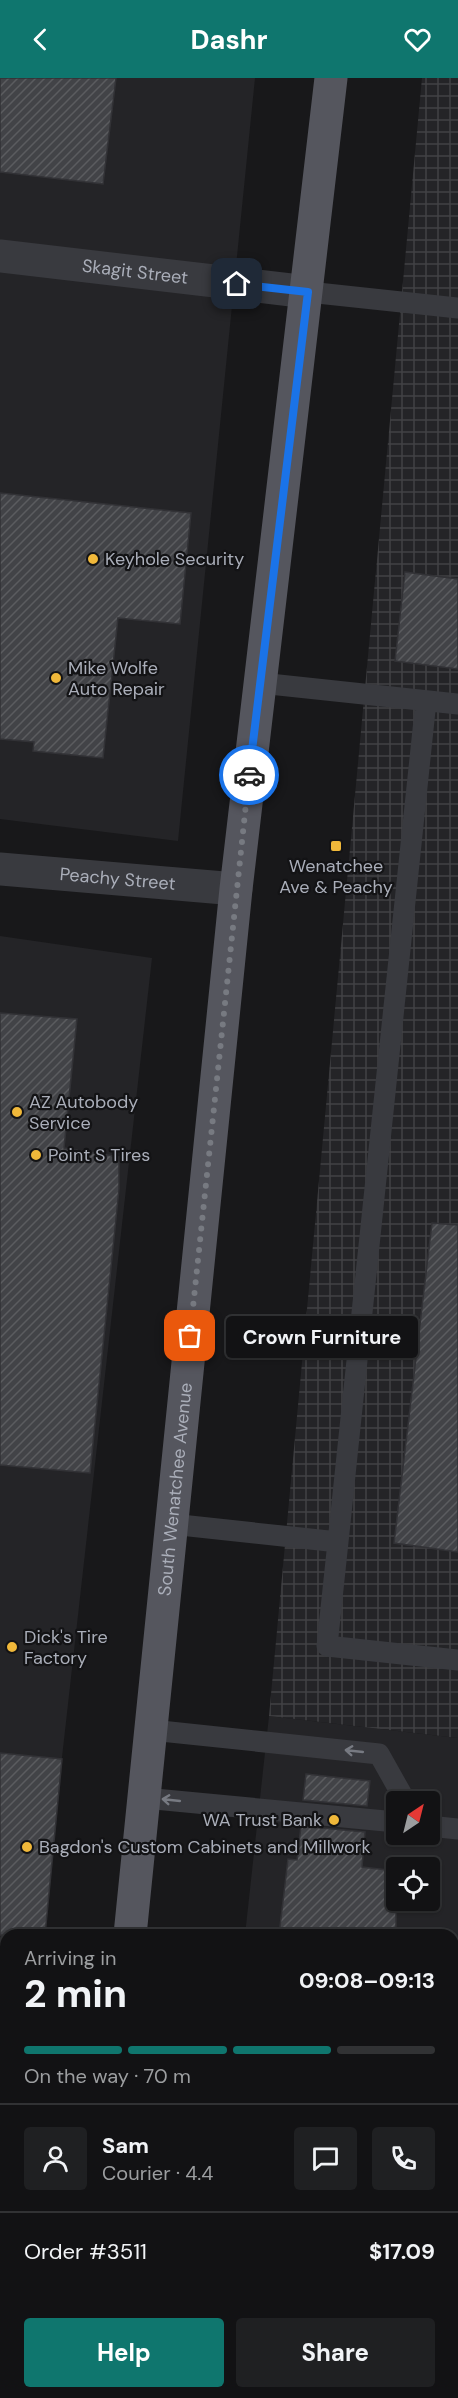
<!DOCTYPE html>
<html lang="en">
<head>
<meta charset="utf-8">
<style>
  body { margin:0; font-family:"DM Sans",sans-serif; background:#1f2022; color:#f1f3f6; height:100vh; display:flex; flex-direction:column; font-size:22px; white-space:nowrap }
  * { box-sizing:border-box; margin:0 }
  p { font-size:20px; color:#9c9ea0 }
  .icon { flex:none; width:33px; height:33px; fill:none; stroke:currentColor; stroke-width:2; stroke-linecap:round; stroke-linejoin:round }
  .map { position:relative; flex:1; overflow:hidden }
  .sheet { position:absolute; left:0px; top:1851px; width:459px; height:470px; display:flex; flex-direction:column; background:#121214; border-radius:18px 18px 0 0; box-shadow:0 2px 4px #0004,0 0 0 2px #313234 }
  .sheet>* { flex:none }
  .needle { width:39px; rotate:35deg }
  .fabs { position:absolute; left:386px; top:1713px; display:grid; gap:12px }
  .fabs a { display:grid; place-items:center; width:54px; height:54px; border-radius:6px; background:#121214; box-shadow:0 2px 4px #0004,0 0 0 2px #313234; font-size:30px }
  .pin { position:absolute; display:grid; place-items:center; width:51px; height:51px; color:#fff; margin:-26px; border-radius:12px; box-shadow:0 3px 9px #0006 }
  .courier { position:absolute; display:grid; place-items:center; width:60px; height:60px; margin:-30px; border:4px solid #1a73e8; border-radius:50%; background:#fff; color:#222; box-shadow:0 2px 8px #0007 }
  .bubble { position:absolute; height:42px; border-radius:6px; background:#121214; box-shadow:0 2px 4px #0004,0 0 0 2px #313234; font-size:20px; font-weight:700; line-height:42px; text-align:center }
  .head em { font-style:normal; font-weight:700 }
  .head div { display:flex; flex-direction:column-reverse }
  .head { display:flex; align-items:center; justify-content:space-between; height:102px; padding:0 24px }
  h1 { font-size:39px; font-weight:700; line-height:45px }
  .bar { display:grid; grid-template-columns:repeat(4,1fr); gap:9px 6px; align-content:center; height:72px; padding:0 24px }
  .bar i { height:8px; border-radius:4px; background:#313234 }
  .bar .current { background:#0f766e }
  .bar p { grid-column:span 4 }
  .line { display:flex; align-items:center; gap:15px; padding:0 24px; border-top:2px solid #313234 }
  .line div { flex:1 }
  .round { display:grid; place-items:center; flex:none; width:63px; height:63px; border-radius:6px; background:#1f2022 }
  .primary-button { display:flex; gap:12px; margin-top:auto; padding:12px 24px }
  .primary-button a { flex:1; height:69px; border-radius:6px; background:#0f766e; color:#fff; font-size:24px; font-weight:700; line-height:69px; text-align:center }
  .primary-button a+a { background:#1f2022; color:#f1f3f6 }
  header { display:flex; justify-content:space-between; align-items:center; height:78px; padding:0 24px; background:#0f766e; color:#fff; font-size:27px; font-weight:700 }
  .map>svg:first-child { display:block }
  .built { fill:#242427; fill-rule:evenodd }
  .industrial { fill:url(#industrial-grid) }
  .building { fill:url(#building-hatch); stroke:#323236; stroke-width:1.5 }
  .lines { fill:none; stroke-linecap:round; stroke-linejoin:round }
  .lane { stroke:#393a3f; stroke-width:21 }
  .street { stroke:#393a3f; stroke-width:33 }
  .primary { stroke:#55565e; stroke-width:33 }
  .oneway { stroke:#777a82 }
  .done { stroke:#777a81; stroke-width:6; stroke-dasharray:0 10.8 }
  .route { stroke:#1a73e8; stroke-width:8 }
  .poi-dot { fill:#f0b83a; stroke:#131315; stroke-width:2 }
  .labels { text-anchor:middle; stroke-width:4.5; stroke-linejoin:round; paint-order:stroke }
  .street-label { font-size:18px; fill:#aaaeb9; stroke:#131315 }
  .poi-label { font-size:18px; fill:#aaaeb9; stroke:#131315; text-anchor:start }
</style>
</head>
<body>
<header><svg class="icon" aria-label="back" viewBox="0 0 24 24"><path d="M15 5l-7 7 7 7"/></svg>Dashr<svg class="icon" aria-label="heart" viewBox="0 0 24 24"><path d="M12 20l-8-8c-3-5 5-10 8-4 3-6 11-1 8 4z"/></svg></header>
<div class="map">
<svg width="458" height="2320" viewBox="0 0 458 2320">
  <defs>
    <pattern id="industrial-grid" width="8" height="8" patternUnits="userSpaceOnUse" patternTransform="scale(1.5)"><rect width="8" height="8" fill="#242427"/><path d="M0 4h8M4 0v8" fill="none" stroke="#414144"/></pattern>
    <pattern id="building-hatch" width="6" height="6" patternUnits="userSpaceOnUse" patternTransform="scale(1.5)"><rect width="6" height="6" fill="#424347"/><path d="M-1 1l2-2M0 6l6-6M5 7l2-2" fill="none" stroke="#5b5c5f"/></pattern>
  </defs>
  <rect width="100%" height="100%" fill="#18181a"/>
  <!-- built -->
  <path class="built" d="M 0,0 L 255,0 L 178,763 L 0,741 Z
    M 0,858 L 152,880 L 42,1857 L 6,1857 L 6,2176 L 0,2229 Z
    M 269,1638 L 458,1660 L 458,2320 L 193,2320 L 193,2314 L 453,2314 L 453,1857 L 245,1857 ZM 396,1724 L 429,1724 L 429,1756 L 396,1756 ZM 396,1790 L 429,1790 L 429,1822 L 396,1822 Z"/>
  <!-- industrial -->
  <path class="industrial" d="M 422,0 L 458,0 L 458,1660 L 269,1638 Z"/>
  <!-- building -->
  <path class="building" d="M 0,0 L 116,0 L 103,106 L 0,94 Z
    M 0,415 L 191,435 L 180,546 L 118,540 L 103,680 L 33,673 L 34,664 L 0,661 Z
    M 405,494 L 458,501 L 458,591 L 395,583 Z
    M 0,935 L 77,941 L 64,1070 L 119,1079 L 119,1111 L 90,1395 L 0,1387 Z
    M 432,1145 L 458,1147 L 458,1474 L 394,1465 Z
    M 0,1675 L 62,1681 L 45,1857 L 0,1857 Z
    M 306,1696 L 370,1703 L 367,1728 L 303,1722 Z
    M 301,1748 L 365,1754 L 362,1789 L 396,1793 L 396,1857 L 279,1857 L 288,1781 L 297,1782 Z"/>
  <g class="lines">
    <!-- lane -->
    <path class="lane" d="M 308,214 L 458,230
      M 260,605 L 458,626
      M 171,1446 L 338,1464 L 426,623
      M 338,1464 L 327,1568 L 458,1582
      M 151,1652 L 379,1676 L 406,1724
      M 144,1720 L 396,1744
      M 429,1748 L 458,1751
      M 453,1977 L 455,1978 L 453,2005
      M 455,1978 L 458,1947"/>
    <!-- street -->
    <g class="street">
      <path id="s1" d="M 0,178 L 308,214"/>
      <path id="s2" d="M 0,791 L 236,811"/>
      <path d="M 0,2086 L 6,2087"/>
      <path d="M 453,2136 L 458,2137"/>
    </g>
    <!-- primary -->
    <g class="primary">
      <path id="s3" d="M 130,1857 L 236,811 L 331,0"/>
      <path d="M 83,2320 L 83,2314"/>
    </g>
  </g>
  <!-- one-way arrows -->
  <defs><path id="oneway-shaft" d="M-6 0H5M1.5-3L5.5 0L1.5 3" fill="none" stroke-width="1.6" stroke-linecap="round" stroke-linejoin="round" transform="scale(1.5)"/></defs>
  <g class="oneway">
    <use href="#oneway-shaft" transform="translate(354 1673) rotate(-174)"/>
    <use href="#oneway-shaft" transform="translate(171 1722) rotate(-174)"/>
  </g>
  <g class="lines">
    <!-- done -->
    <path class="done" d="M 190,1258 L 249,697"/>
    <!-- route -->
    <path class="route" d="M 237,206 L 308,214 L 249,697"/>
  </g>
  <!-- markers -->
  <g class="poi-dot">
    <circle cx="93" cy="481" r="6"/>
    <circle cx="56" cy="600" r="6"/>
    <rect x="330" y="762" width="12" height="12" rx="3"/>
    <circle cx="17" cy="1034" r="6"/>
    <circle cx="36" cy="1077" r="6"/>
    <circle cx="12" cy="1569" r="6"/>
    <circle cx="334" cy="1742" r="6"/>
    <circle cx="27" cy="1769" r="6"/>
  </g>
  <g class="labels">
    <!-- street labels -->
    <g class="street-label">
      <text dy="6" stroke="none"><textPath href="#s1" startOffset="136">Skagit Street</textPath></text>
      <text dy="6" stroke="none"><textPath href="#s2" startOffset="118">Peachy Street</textPath></text>
      <text dy="6" stroke="none"><textPath href="#s3" startOffset="448">South Wenatchee Avenue</textPath></text>
    </g>
    <!-- poi labels -->
    <g class="poi-label">
      <text x="105" y="487">Keyhole Security</text>
      <text x="68" y="596">Mike Wolfe<tspan x="68" dy="21">Auto Repair</tspan></text>
      <text x="336" y="794" text-anchor="middle">Wenatchee<tspan x="336" dy="21">Ave &amp; Peachy</tspan></text>
      <text x="29" y="1030">AZ Autobody<tspan x="29" dy="21">Service</tspan></text>
      <text x="48" y="1083">Point S Tires</text>
      <text x="24" y="1565">Dick's Tire<tspan x="24" dy="21">Factory</tspan></text>
      <text x="322" y="1748" text-anchor="end">WA Trust Bank</text>
      <text x="39" y="1775">Bagdon's Custom Cabinets and Millwork</text>
    </g>
  </g>
</svg>
<div class="fabs">
<a><svg class="needle" viewBox="-14 -14 28 28"><path d="M0-13l5 13h-10z" fill="#e53935"/><path d="M0 13l5-13h-10z" fill="#9c9ea0"/></svg></a>
<a><svg class="icon" aria-label="locate" viewBox="0 0 24 24"><circle cx="12" cy="12" r="6"/><path d="M12 2v4M12 18v4M2 12h4M18 12h4"/></svg></a>
</div>
<div class="pin" style="left:190px;top:1258px;background:#ea580c"><svg class="icon" aria-label="bag" viewBox="0 0 24 24"><path d="M5 8h14l-1 12H6zM9 8a3 3 0 0 1 6 0"/></svg></div>
<div class="pin" style="left:237px;top:206px;background:#1f2937"><svg class="icon" aria-label="home" viewBox="0 0 24 24"><path d="M3 11l9-7 9 7M6 9v11h12V9"/></svg></div>
<div class="courier" style="left:249px;top:697px"><svg class="icon" aria-label="car" viewBox="0 0 24 24"><path d="M5 17H2v-5l4-1 3-4h7l3 4 3 1v5h-3M9 17h6M6 11h13"/><circle cx="7" cy="17" r="2"/><circle cx="17" cy="17" r="2"/></svg></div>
<div class="bubble" style="left:226px;top:1238px;width:192px">Crown Furniture</div>
<section class="sheet">
<div class="head"><div><h1>2 min</h1><p>Arriving in</p></div><em>09:08–09:13</em></div>
<div class="bar"><i class="current"></i><i class="current"></i><i class="current"></i><i></i><p>On the way · 70 m</p></div>
<div class="line" style="height:108px"><a class="round"><svg class="icon" aria-label="person" viewBox="0 0 24 24"><circle cx="12" cy="8" r="4"/><path d="M4 21q1-7 8-7t8 7"/></svg></a><div><b>Sam</b><p>Courier · 4.4</p></div><a class="round"><svg class="icon" aria-label="chat" viewBox="0 0 24 24"><path d="M4 5h16v11H9l-5 4z"/></svg></a><a class="round"><svg class="icon" aria-label="phone" viewBox="0 0 24 24"><path d="M5 4h4l2 5-3 2q2 4 5 5l2-3 5 2v4C11 20 4 13 5 4z"/></svg></a></div>
<div class="line" style="height:78px"><div>Order #3511</div><b>$17.09</b></div>
<div class="primary-button"><a>Help</a><a>Share</a></div>
</section>
</div>
</body>
</html>
